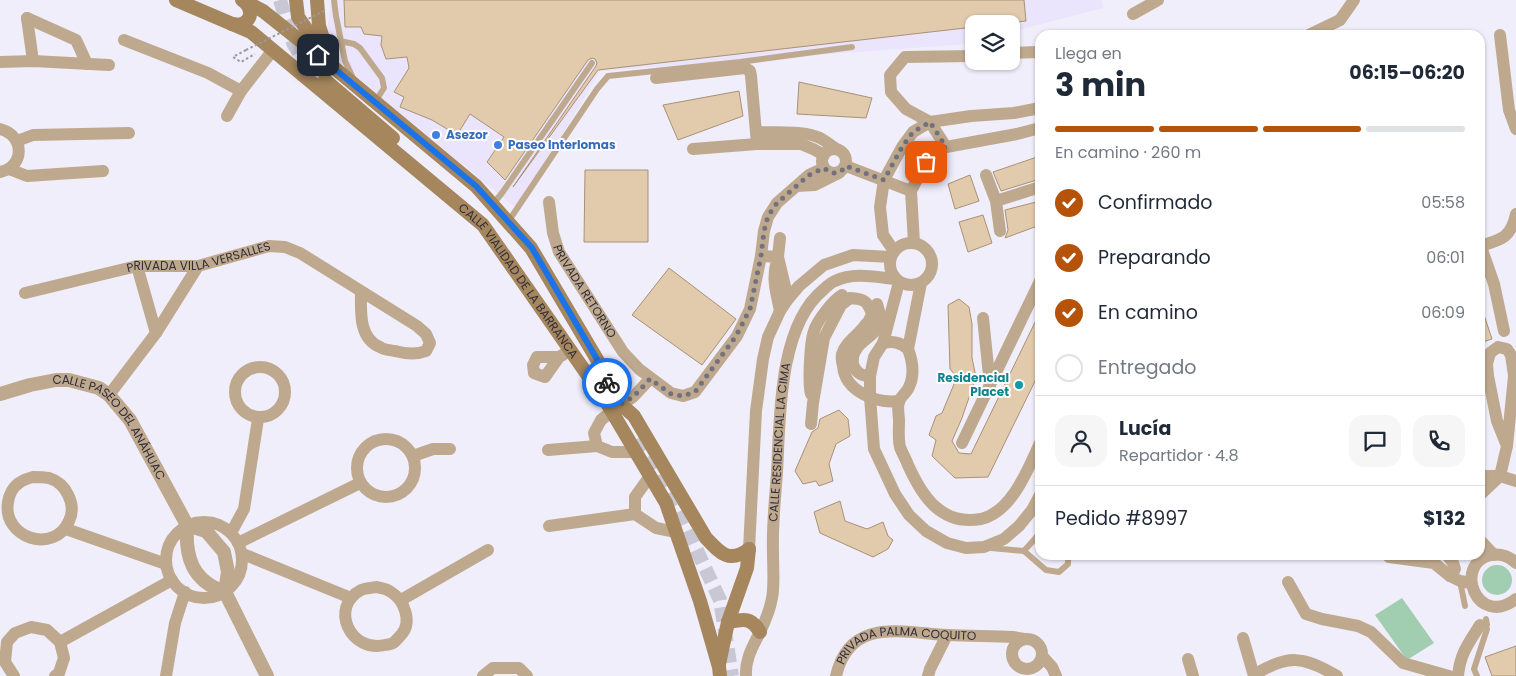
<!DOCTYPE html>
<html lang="es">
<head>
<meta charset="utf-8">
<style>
  body { margin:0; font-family:Poppins,sans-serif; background:#f6f6f7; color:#1f2937; height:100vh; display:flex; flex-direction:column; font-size:19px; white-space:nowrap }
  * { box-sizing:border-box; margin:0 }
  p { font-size:16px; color:#747a83 }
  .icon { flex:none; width:28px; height:28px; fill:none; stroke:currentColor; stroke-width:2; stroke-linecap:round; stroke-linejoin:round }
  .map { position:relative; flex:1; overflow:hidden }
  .side { position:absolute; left:1035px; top:30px; width:450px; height:530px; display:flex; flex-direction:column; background:#fff; border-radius:15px; box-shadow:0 1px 4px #0004 }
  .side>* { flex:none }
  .tools { position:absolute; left:965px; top:15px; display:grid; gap:10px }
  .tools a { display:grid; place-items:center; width:55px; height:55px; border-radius:10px; background:#fff; box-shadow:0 1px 4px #0004; font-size:25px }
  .pin { position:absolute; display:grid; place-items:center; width:42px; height:42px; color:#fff; margin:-21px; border-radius:10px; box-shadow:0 2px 8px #0006 }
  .courier { position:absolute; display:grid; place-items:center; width:50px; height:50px; margin:-25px; border:4px solid #1a73e8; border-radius:50%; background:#fff; color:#222; box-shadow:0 1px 6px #0007 }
  .headline em { font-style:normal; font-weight:700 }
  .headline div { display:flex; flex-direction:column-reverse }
  .headline { display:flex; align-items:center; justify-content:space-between; height:85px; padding:0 20px }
  h1 { font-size:32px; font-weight:700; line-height:38px }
  .bar { display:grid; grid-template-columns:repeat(4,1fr); gap:8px 5px; align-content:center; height:60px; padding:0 20px }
  .bar i { height:6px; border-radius:4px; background:#e0e1e3 }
  .bar .current { background:#b45309 }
  .bar p { grid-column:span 4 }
  .line { display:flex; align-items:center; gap:12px; padding:0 20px; border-top:1px solid #e0e1e3 }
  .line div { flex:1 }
  .round { display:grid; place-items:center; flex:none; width:52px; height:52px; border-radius:15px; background:#f6f6f7 }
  ol { padding:0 20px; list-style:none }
  li { display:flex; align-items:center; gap:15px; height:55px }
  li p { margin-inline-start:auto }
  li .icon { padding:5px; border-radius:50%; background:#b45309; color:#fff; stroke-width:4 }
  li:last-child { color:#747a83 }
  li i { width:28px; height:28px; border:2px solid #e0e1e3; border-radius:50% }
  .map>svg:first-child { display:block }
  .built { fill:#eae4fd }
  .green { fill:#a1ceb0 }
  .building { fill:#e2caad; stroke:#a89176 }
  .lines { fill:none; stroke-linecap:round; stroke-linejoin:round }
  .secondary-tunnel { stroke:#cac7d5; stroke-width:14; stroke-dasharray:14 7; stroke-linecap:butt }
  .path { stroke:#9b98a5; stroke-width:2; stroke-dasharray:2.5 2.5; stroke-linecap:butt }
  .service { stroke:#bfa98e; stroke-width:6 }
  .minor { stroke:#bfa98e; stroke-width:12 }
  .tertiary { stroke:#bfa98e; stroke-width:14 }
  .secondary { stroke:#a5865d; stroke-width:14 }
  .path-bridge { stroke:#9b98a5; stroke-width:2; stroke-dasharray:2.5 2.5; stroke-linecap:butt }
  .done { stroke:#74717e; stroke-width:5; stroke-dasharray:0 9 }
  .route { stroke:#1a73e8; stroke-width:6 }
  .shop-dot { fill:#3f7fe0; stroke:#fefefe; stroke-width:2 }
  .culture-dot { fill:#0f9aa8; stroke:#fefefe; stroke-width:2 }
  .labels { text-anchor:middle; stroke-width:4; stroke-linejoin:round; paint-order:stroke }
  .shop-label { font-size:12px; font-weight:bold; fill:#366cbe; stroke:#fefefe; text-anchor:start }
  .street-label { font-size:12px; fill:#302d3a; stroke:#fefefe }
  .culture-label { font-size:12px; font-weight:bold; fill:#0d838f; stroke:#fefefe; text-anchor:end }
</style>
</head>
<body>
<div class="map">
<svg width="1516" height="676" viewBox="0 0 1516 676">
  <rect width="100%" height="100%" fill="#f1eefc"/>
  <!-- built -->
  <path class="built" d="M 331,0 L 1102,0 L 1103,8 L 1011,32 L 1011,24 L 974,24 L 974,42 L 967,44 L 600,71 L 518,210 L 359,80 L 327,33 Z"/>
  <!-- green -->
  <path class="green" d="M1482 580a15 15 0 1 1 30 0a15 15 0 1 1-30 0Z
    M 1402,598 L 1434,643 L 1407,660 L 1375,615 Z"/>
  <!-- building -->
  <path class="building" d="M 344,0 L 1024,0 L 1026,21 L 1001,24 L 974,24 L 974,27 L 598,70 L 513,187 L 596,66 L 597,63 L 595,59 L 592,58 L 588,60 L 505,180 L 487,162 L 504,137 L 470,114 L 457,135 L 432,120 L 400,107 L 404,97 L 394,92 L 409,68 L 407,57 L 386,59 L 381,45 L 382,36 L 364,34 L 361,27 L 345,27 Z
    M 799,82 L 872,98 L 866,118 L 797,114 Z
    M 739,91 L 743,116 L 678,140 L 663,105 Z
    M 1040,156 L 1040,179 L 1001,191 L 993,172 Z
    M 585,170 L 648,170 L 648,242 L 584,242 Z
    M 970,175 L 979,201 L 955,209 L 948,184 Z
    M 1040,201 L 1040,225 L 1005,238 L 1008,230 L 1005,210 Z
    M 983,215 L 992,243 L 968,252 L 959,222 Z
    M 669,268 L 736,319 L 702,365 L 632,315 Z
    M 959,299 L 969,307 L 972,324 L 972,358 L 976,377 L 962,418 L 952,441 L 959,453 L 971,454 L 1040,312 L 1040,371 L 988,477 L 955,478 L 932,456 L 936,440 L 929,435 L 936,416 L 942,413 L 957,377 L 950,369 L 948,305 Z
    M 1480,309 L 1482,309 L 1492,339 L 1480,343 Z
    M 839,410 L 848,419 L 850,436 L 836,444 L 829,464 L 833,481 L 819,486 L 816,481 L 803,484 L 795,471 L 812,432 L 818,428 L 820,419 Z
    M 840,501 L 845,521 L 867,529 L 883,522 L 888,536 L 893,540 L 888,549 L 873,557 L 820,533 L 814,512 Z
    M 1516,646 L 1516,676 L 1492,676 L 1485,657 Z"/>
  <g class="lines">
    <!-- secondary-tunnel -->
    <path class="secondary-tunnel" d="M 280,0 L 293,43 L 304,61 L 325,80
      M 637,439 L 668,488 L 720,600 L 732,676"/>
    <!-- path -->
    <path class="path" d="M 246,50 L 233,57 L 241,62 L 255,54"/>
    <!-- service -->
    <path class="service" d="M 334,0 L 336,16 L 345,61 L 354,80
      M 340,41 L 354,44 L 360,48 L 382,78 L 384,88 L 375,102
      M 493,204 L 502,193 L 592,63
      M 508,222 L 597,89 L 608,76 L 740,62 L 852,47
      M 991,548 L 1024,551 L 1046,570 L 1059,572 L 1068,564 L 1068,555
      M 1024,551 L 1040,533
      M 1460,581 L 1465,606
      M 1486,619 L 1487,625
      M 1477,676 L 1474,669 L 1487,629"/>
    <!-- minor -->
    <g class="minor">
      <path d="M 1133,14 L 1158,0"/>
      <path d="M 27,18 L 76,40 L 87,64"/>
      <path d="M 27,18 L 33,61"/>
      <path d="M 1309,35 L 1340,20 L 1354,0"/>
      <path d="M 1500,35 L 1509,110 L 1516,129"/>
      <path d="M 124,40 L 208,73 L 241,91"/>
      <path d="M 1011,53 L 1039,52"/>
      <path d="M 0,62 L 33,61 L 109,65"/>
      <path d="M 656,78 L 745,68 L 750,71 L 751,76 L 757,144"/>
      <path d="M 227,116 L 241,91 L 273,50"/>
      <path d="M 0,129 C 25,135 25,167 0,172"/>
      <path d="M 757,132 C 775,133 803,130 820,138 C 826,141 831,145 836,149"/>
      <path d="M 17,141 L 33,135 L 129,133"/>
      <path d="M 946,147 L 930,122 L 906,109 L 891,92 L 890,75 L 905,57 L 974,56"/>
      <circle cx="834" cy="161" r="12"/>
      <path d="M 693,149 L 757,144 L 801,144 L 813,149 L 824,155"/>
      <path d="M 846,166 L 911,191"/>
      <path d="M 9,169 L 27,176 L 103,171"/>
      <path d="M 986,175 L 996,201 L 1000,231"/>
      <path d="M 797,186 L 815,185 L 839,173"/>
      <path d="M 996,201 L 1040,187"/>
      <path id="s1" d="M 549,202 L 553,233 L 559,252 L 623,352 L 639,369 L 671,393 L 683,396 L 695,392 L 737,336 L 750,309 L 761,256 L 764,231 L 768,217 L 777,203 L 809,175 L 824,168"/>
      <path d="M 780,238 L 778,257 L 788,299"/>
      <circle cx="911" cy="264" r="21"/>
      <path d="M 914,243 L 911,191 L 926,162 L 935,152 L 946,147 L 1017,134 L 1040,128"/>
      <path d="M 1480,244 L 1494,284 L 1504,331"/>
      <path d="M 1480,246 C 1501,240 1511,238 1516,214"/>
      <path d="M 894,251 L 883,235 L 880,207 L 884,180 L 902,147 L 913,132 L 930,122 L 971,116 L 1014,113 L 1040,108"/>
      <path d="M 761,256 L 778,257 C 771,279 776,290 780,311"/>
      <path d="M 137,266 L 156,333"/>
      <path d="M 899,282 L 883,343 L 874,357 L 870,376 L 870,397 L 874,449 L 895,494 L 909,515 L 926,531 L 947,543 L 966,548 L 984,547 L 1004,539 L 1019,526 L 1032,510 L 1040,495"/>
      <path d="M 921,283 L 908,349 C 913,362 915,376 908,389 C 906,393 900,397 899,402 C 897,407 899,415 899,421 C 899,429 898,439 900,447 C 902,453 906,459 908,465 C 922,496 941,526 981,519 C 1012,512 1028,469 1040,443"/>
      <path id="s2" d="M 25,293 L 137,266 L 198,266 L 269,246 L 285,247 L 300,253 L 417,326 L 426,334 L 430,343 L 426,351 C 416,355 406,354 395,351 C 390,350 384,350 380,347 C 358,338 361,310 361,291"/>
      <path d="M 983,318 L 990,385"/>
      <path d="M 883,343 C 893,341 900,342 908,349"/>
      <path d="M 559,357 L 545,377 L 534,373 L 533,365 L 537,357 L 559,357 L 571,350"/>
      <circle cx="260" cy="392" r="25"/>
      <path d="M 870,376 C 854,376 848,361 857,348 C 861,342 869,338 874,332 C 877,328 879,322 881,318 L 877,304"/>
      <path d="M 811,394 C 808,383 810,342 814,331 C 817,321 833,300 842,295"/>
      <path d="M 109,395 L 156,333 L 198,266"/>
      <path d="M 621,405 L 633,397 L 650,379"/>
      <path d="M 612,411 L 601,420 L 594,433 L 597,446 L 612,452 L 636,452"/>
      <path d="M 811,424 L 813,403 L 824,338 L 841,305 L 850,298 C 864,299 867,300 872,314 C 870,318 869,322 866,324 C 859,335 846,341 842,354 C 841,358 842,362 843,366 C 845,391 876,404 899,401"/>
      <circle cx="386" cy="468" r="29"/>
      <path d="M 962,443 L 1040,281"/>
      <path d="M 548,450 L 597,446"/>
      <path d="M 413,456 L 433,449 L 450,449"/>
      <path d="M 650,476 L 635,497 L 635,514 L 656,528 L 676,532"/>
      <path d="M 1480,476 L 1500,476 L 1516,481"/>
      <path d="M 33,477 C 38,477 44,477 49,478 C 66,483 77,505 69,521 C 54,555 2,538 8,502 C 9,495 13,487 19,483 C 23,480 29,478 33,477 Z"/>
      <path d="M 1480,495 L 1500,476 L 1507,446 L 1514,376 L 1511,355 L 1507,349 L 1498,347 L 1490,353 L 1487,364 L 1488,376 L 1497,421 L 1507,446"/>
      <circle cx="204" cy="560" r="38"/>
      <path d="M 549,526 L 635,514"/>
      <path d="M 66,529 L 166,564"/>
      <path d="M 231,533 L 244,509 L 258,419"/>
      <path d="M 1480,540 L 1494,555"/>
      <path d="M 238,543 L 360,483"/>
      <path d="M 749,549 L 756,411 L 763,359 L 768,337 L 780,311 L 788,299 L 799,286 L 824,265 L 853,255 L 891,257"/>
      <path d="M 243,554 L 351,598"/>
      <path d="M 1447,555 L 1453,563 L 1455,569 L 1450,576"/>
      <path d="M 1389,557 L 1434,563 L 1450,576 L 1460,581 L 1471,583"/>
      <path d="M 1516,563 C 1509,556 1501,553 1491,555 C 1452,564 1477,629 1516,599"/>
      <path d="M 1288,582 L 1306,614 L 1322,619 L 1358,626 L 1371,632 L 1403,663 L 1449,676"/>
      <path d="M 376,587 C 381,588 387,589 391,592 C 404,600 413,622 401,635 C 399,637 396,641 393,643 C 392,644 386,645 385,645 C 350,653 329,607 361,590 C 365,588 372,588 376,587 Z"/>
      <path d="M 401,600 L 488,550"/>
      <path d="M 1243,638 L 1254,676"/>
      <circle cx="1027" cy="654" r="15"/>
      <path d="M 60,642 L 172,580"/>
      <path d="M 1043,657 L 1052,667 L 1056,676"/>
      <path d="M 1188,659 L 1193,676"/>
      <path d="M 1254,675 C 1288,654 1303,656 1337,676"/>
      <path d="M 14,676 L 5,662 L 7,642 L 15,633 L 31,627 L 47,630 L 60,642 L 64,658 L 59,673 L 55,676"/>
      <path d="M 166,676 L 175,623 L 185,592"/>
      <path d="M 483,676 L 493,668 L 519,668 L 527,676"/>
      <path id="s3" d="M 746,676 C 745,660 752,648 759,634 C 766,620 772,606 773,590 C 774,578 773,565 773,553 C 772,526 775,499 777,473 C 780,419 778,327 823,290 C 826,287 830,283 835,281 C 854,272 875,277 895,279"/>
      <path id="s4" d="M 836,676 C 850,616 903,633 948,635 C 969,636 991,636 1013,637 L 1024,639"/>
      <path d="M 928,676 L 930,669 L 947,635"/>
      <path d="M 1458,676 C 1460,654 1468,644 1480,625"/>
    </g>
    <!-- tertiary -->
    <g class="tertiary">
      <path id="s5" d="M 0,394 L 30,385 L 56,380 L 69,380 L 99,388 L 109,395 L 130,420 L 187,525 C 185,557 192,581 225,592"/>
      <path d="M 187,525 L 206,531 L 224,552 L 228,572 L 225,592 L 267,676"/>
    </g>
    <!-- secondary -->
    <g class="secondary">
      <path id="s6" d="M 176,0 L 251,32 L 483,225 L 605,400 L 666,503 L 700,601 L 719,667 L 720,676"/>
      <path d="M 242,0 L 263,11 L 332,66 L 476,186 L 531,248 L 598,361 L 613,397 L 619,408"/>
      <path d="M 296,0 L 298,17 L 323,53"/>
      <path d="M 317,0 L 319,26 L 327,51"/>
      <path d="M 232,24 C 249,27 256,13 244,1"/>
      <path d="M 325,80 L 393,138"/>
      <path d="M 615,399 L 634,416 L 706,538 C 720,553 729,564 749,549"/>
      <path d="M 728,622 C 744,619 751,617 760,632"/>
      <path d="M 719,664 L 728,622 L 747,568 L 749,549"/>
    </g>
    <!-- path-bridge -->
    <path class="path-bridge" d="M 246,50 L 326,10"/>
  </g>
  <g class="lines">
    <!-- done -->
    <path class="done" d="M 607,383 L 613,397 L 621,404 L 633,397 L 650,379 L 671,394 L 683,396 L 695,392 L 736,336 L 750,309 L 761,256 L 764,231 L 768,216 L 777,203 L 809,175 L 824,168 C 832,175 839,175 846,166 L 884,180 L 902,147 L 913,132 L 930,122 L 946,147 L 935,152 L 926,162"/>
    <!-- route -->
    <path class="route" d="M 318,55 L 476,186 L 532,248 L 598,361 L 607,383"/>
  </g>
  <!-- markers -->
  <g class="shop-dot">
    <circle cx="436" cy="135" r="5"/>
    <circle cx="498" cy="145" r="5"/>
  </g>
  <circle class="culture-dot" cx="1019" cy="385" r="5"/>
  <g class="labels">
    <!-- shop labels -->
    <g class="shop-label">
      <text x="446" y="139">Asezor</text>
      <text x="508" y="149">Paseo Interlomas</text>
    </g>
    <!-- street labels -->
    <g class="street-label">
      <text dy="4" stroke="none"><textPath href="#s2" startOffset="178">PRIVADA VILLA VERSALLES</textPath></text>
      <text dy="4" stroke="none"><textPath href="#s6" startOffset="449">CALLE VIALIDAD DE LA BARRANCA</textPath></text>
      <text dy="4" stroke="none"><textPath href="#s1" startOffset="98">PRIVADA RETORNO</textPath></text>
      <text dy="4" stroke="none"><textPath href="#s5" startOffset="134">CALLE PASEO DEL ANÁHUAC</textPath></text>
      <text dy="4" stroke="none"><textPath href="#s3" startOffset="239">CALLE RESIDENCIAL LA CIMA</textPath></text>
      <text dy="4" stroke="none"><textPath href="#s4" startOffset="88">PRIVADA PALMA COQUITO</textPath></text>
    </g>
    <!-- culture labels -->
    <g class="culture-label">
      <text x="1009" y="382">Residencial<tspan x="1009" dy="14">Placet</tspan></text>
    </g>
  </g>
</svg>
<div class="tools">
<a><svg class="icon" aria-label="layers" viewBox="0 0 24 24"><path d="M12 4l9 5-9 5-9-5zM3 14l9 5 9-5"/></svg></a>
</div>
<div class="pin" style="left:926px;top:162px;background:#ea580c"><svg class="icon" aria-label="bag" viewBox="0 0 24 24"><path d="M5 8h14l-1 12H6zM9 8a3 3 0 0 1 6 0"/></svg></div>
<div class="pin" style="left:318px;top:55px;background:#1f2937"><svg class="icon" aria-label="home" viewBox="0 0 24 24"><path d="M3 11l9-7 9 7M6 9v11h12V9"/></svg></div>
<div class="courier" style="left:607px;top:383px"><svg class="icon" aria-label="bike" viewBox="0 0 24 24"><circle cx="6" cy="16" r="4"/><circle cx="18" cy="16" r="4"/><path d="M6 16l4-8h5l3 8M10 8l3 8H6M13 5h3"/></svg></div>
<section class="side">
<div class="headline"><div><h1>3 min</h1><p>Llega en</p></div><em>06:15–06:20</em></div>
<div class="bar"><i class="current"></i><i class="current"></i><i class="current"></i><i></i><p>En camino · 260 m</p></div>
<ol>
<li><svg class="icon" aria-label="check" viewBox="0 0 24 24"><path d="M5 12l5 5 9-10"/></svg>Confirmado<p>05:58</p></li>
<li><svg class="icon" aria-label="check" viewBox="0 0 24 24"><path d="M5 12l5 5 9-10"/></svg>Preparando<p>06:01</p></li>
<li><svg class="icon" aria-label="check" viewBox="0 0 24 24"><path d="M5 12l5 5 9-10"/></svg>En camino<p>06:09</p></li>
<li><i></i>Entregado</li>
</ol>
<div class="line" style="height:90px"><a class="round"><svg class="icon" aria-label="person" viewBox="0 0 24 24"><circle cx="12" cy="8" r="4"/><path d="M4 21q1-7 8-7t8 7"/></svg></a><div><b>Lucía</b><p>Repartidor · 4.8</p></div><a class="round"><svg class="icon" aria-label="chat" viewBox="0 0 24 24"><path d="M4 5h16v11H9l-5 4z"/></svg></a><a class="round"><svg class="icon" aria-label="phone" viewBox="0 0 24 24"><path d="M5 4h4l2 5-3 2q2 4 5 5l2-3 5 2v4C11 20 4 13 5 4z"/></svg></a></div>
<div class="line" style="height:65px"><div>Pedido #8997</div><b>$132</b></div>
</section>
</div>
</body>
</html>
